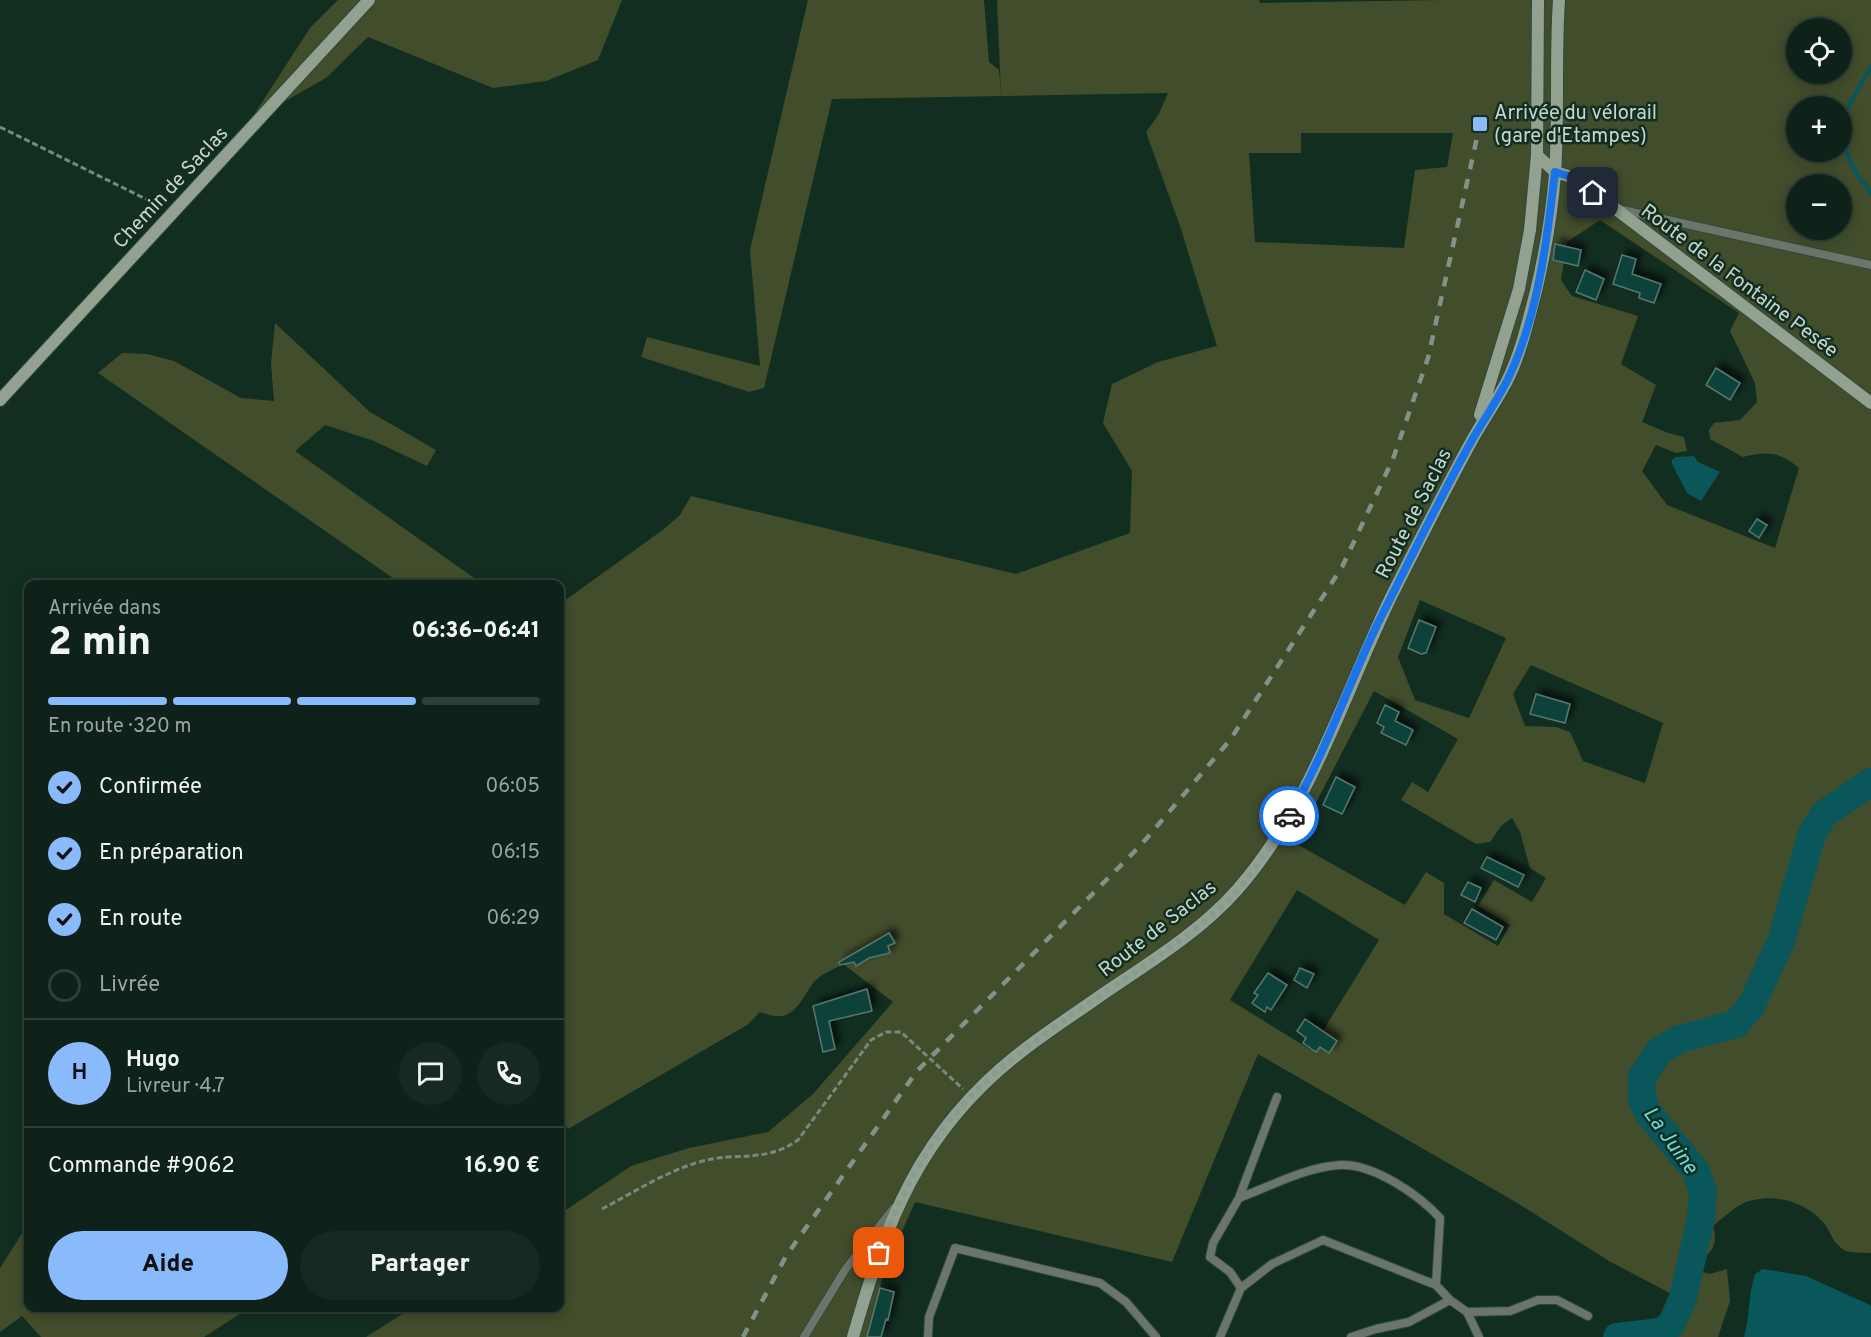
<!DOCTYPE html>
<html lang="fr">
<head>
<meta charset="utf-8">
<style>
  body { margin:0; font-family:Overpass,sans-serif; background:#172a22; color:#f1f3f6; height:100vh; display:flex; flex-direction:column; font-size:22px; white-space:nowrap }
  * { box-sizing:border-box; margin:0 }
  p { font-size:20px; color:#9ba4a2 }
  .icon { flex:none; width:33px; height:33px; fill:none; stroke:currentColor; stroke-width:2; stroke-linecap:round; stroke-linejoin:round }
  .map { position:relative; flex:1; overflow:hidden }
  .panel { position:absolute; left:24px; top:580px; width:540px; height:732px; display:flex; flex-direction:column; background:#0e2219; border-radius:12px; box-shadow:0 3px 15px #0003,0 0 0 2px #2e3f38 }
  .panel>* { flex:none }
  .tools { position:absolute; left:1786px; top:18px; display:grid; gap:12px }
  .tools a { display:grid; place-items:center; width:66px; height:66px; border-radius:50%; background:#0e2219; box-shadow:0 3px 15px #0003,0 0 0 2px #2e3f38; font-size:30px }
  .pin { position:absolute; display:grid; place-items:center; width:51px; height:51px; color:#fff; margin:-26px; border-radius:12px; box-shadow:0 3px 9px #0006 }
  .courier { position:absolute; display:grid; place-items:center; width:60px; height:60px; margin:-30px; border:4px solid #1a73e8; border-radius:50%; background:#fff; color:#222; box-shadow:0 2px 8px #0007 }
  .headline em { font-style:normal; font-weight:800 }
  .headline div { display:flex; flex-direction:column-reverse }
  .headline { display:flex; align-items:center; justify-content:space-between; height:102px; padding:0 24px }
  h1 { font-size:39px; font-weight:800; line-height:45px }
  .bar { display:grid; grid-template-columns:repeat(4,1fr); gap:9px 6px; align-content:center; height:72px; padding:0 24px }
  .bar i { height:8px; border-radius:4px; background:#2e3f38 }
  .bar .active { background:#88bafc }
  .bar p { grid-column:span 4 }
  .line { display:flex; align-items:center; gap:15px; padding:0 24px; border-top:2px solid #2e3f38 }
  .line div { flex:1 }
  .round { display:grid; place-items:center; flex:none; width:63px; height:63px; border-radius:32px; background:#172a22 }
  ol { padding:0 24px; list-style:none }
  li { display:flex; align-items:center; gap:18px; height:66px }
  li p { margin-inline-start:auto }
  li .icon { padding:6px; border-radius:50%; background:#88bafc; color:#111; stroke-width:4 }
  li:last-child { color:#9ba4a2 }
  li i { width:33px; height:33px; border:3px solid #2e3f38; border-radius:50% }
  .action { display:flex; gap:12px; margin-top:auto; padding:12px 24px }
  .action a { flex:1; height:69px; border-radius:36px; background:#88bafc; color:#111; font-size:24px; font-weight:800; line-height:69px; text-align:center }
  .action a+a { background:#172a22; color:#f1f3f6 }
  .map>svg:first-child { display:block }
  .green { fill:#424d2c; fill-rule:evenodd }
  .water { fill:#09575a }
  .lines { fill:none; stroke-linecap:round; stroke-linejoin:round }
  .stream { stroke:#09575a; stroke-width:4.5 }
  .river { stroke:#09575a; stroke-width:28 }
  .building { fill:#10433b; stroke:#547770; stroke-width:1.5; filter:url(#shadow) }
  .lane-casing { stroke:#2f493d; stroke-width:10 }
  .secondary-casing { stroke:#2f493d; stroke-width:14 }
  .path { stroke:#758a80; stroke-width:3; stroke-dasharray:6 3; stroke-linecap:butt }
  .lane { stroke:#6b756a; stroke-width:8 }
  .secondary { stroke:#92a190; stroke-width:12 }
  .rail { stroke:#7f9389; stroke-width:4.5; stroke-dasharray:10 10; stroke-linecap:butt }
  .done { stroke:#879b91; stroke-width:6; stroke-dasharray:0 10.8 }
  .route { stroke:#1a73e8; stroke-width:8 }
  .poi-dot { fill:#88bafc; stroke:#122e21; stroke-width:2 }
  .labels { text-anchor:middle; stroke-width:5; stroke-linejoin:round; paint-order:stroke }
  .poi-label { font-size:20px; fill:#c6d6cd; stroke:#122e21; text-anchor:start }
  .street-label { font-size:20px; fill:#c6d6cd; stroke:#122e21 }
  .water-label { font-size:21px; font-style:italic; fill:#6fd8dc; stroke:#122e21 }
</style>
</head>
<body>
<div class="map">
<svg width="1871" height="1337" viewBox="0 0 1871 1337">
  <defs>
    <filter id="shadow"><feDropShadow dx="5.5" dy="-5.5" stdDeviation="3" flood-color="#0009"/></filter>
  </defs>
  <rect width="100%" height="100%" fill="#122e21"/>
  <!-- green -->
  <path class="green" d="M 338,0 L 622,0 L 598,60 L 546,81 L 493,88 L 368,37 L 326,78 L 250,121 L 310,28 Z
    M 808,0 L 984,0 L 989,62 L 999,70 L 1001,95 L 997,0 L 1259,0 L 1260,3 L 1443,0 L 1871,0 L 1871,1253 C 1862,1252 1851,1254 1844,1250 C 1831,1242 1831,1230 1822,1221 C 1803,1201 1774,1193 1746,1202 C 1735,1206 1722,1219 1713,1226 C 1718,1242 1713,1253 1699,1261 L 1698,1271 L 1710,1274 L 1727,1269 L 1730,1301 L 1718,1337 L 1617,1337 C 1658,1332 1664,1337 1683,1300 L 1609,1261 L 1514,1201 L 1258,1054 L 1172,1262 L 915,1202 L 884,1272 L 867,1337 L 366,1337 L 412,1308 L 560,1308 L 560,1214 L 631,1166 L 689,1148 L 768,1132 L 813,1094 L 893,1002 L 843,964 C 835,969 820,974 814,982 C 797,1005 794,1025 760,1012 L 747,1025 L 568,1129 L 560,1117 L 560,604 L 664,529 L 680,515 L 691,496 L 1016,574 L 1130,533 L 1132,471 L 1103,423 L 1112,384 L 1158,362 L 1217,346 L 1181,229 L 1146,132 L 1159,114 L 1168,93 L 832,99 L 764,388 L 749,392 L 641,357 L 647,337 L 760,366 L 750,250 ZM 1797,28 L 1842,28 L 1842,74 L 1797,74 ZM 1797,106 L 1842,106 L 1842,152 L 1797,152 ZM 1301,133 L 1453,133 L 1447,167 L 1415,170 L 1404,248 L 1255,242 L 1249,153 L 1301,153 ZM 1797,184 L 1842,184 L 1842,230 L 1797,230 ZM 1600,220 L 1739,313 L 1730,331 L 1755,383 L 1757,402 L 1740,420 L 1714,423 L 1709,430 L 1710,439 L 1743,457 C 1766,451 1781,452 1799,468 L 1775,548 L 1667,505 L 1642,471 L 1656,445 L 1676,453 L 1687,451 L 1684,437 L 1668,433 L 1642,422 L 1656,385 L 1621,364 L 1638,316 L 1572,296 L 1561,280 L 1567,242 ZM 1420,600 L 1506,638 L 1469,718 L 1415,700 L 1398,657 ZM 1531,665 L 1663,723 L 1645,783 L 1583,761 L 1570,732 L 1556,727 L 1525,726 L 1513,694 ZM 1374,691 L 1458,739 L 1428,792 L 1412,782 L 1401,800 L 1476,844 L 1490,842 L 1501,826 L 1512,818 L 1520,832 L 1530,868 L 1546,878 L 1532,902 L 1494,880 L 1478,906 L 1510,925 L 1498,946 L 1444,914 L 1444,883 L 1426,872 L 1405,905 L 1295,843 ZM 1297,890 L 1379,940 L 1311,1050 L 1230,1000 Z
    M 275,323 L 370,412 L 436,450 L 427,466 L 374,441 L 325,425 L 295,451 L 484,585 L 403,585 L 98,373 L 122,353 L 147,354 L 174,361 L 241,398 L 274,401 L 271,364 Z
    M 28,1224 L 28,1308 L 249,1308 L 204,1337 L 41,1337 L 22,1316 L 0,1332 L 0,1268 Z"/>
  <!-- water -->
  <path class="water" d="M 1694,456 L 1698,462 L 1720,472 L 1701,501 L 1687,493 L 1672,464 L 1672,460 L 1676,457 Z
    M 1763,1269 L 1806,1276 L 1868,1304 L 1871,1306 L 1871,1337 L 1744,1337 C 1750,1316 1748,1295 1755,1274 Z"/>
  <g class="lines">
    <!-- stream -->
    <path class="stream" d="M 1871,67 C 1848,108 1828,126 1857,174 C 1861,181 1867,186 1871,193"/>
    <!-- river -->
    <path class="river" d="M 1617,1337 L 1660,1332 L 1671,1325 L 1683,1298 L 1701,1218 L 1703,1190 L 1695,1170 L 1649,1114 L 1642,1099 L 1642,1077 L 1659,1051 L 1680,1039 L 1736,1024 L 1751,1006 L 1781,941 L 1812,834 L 1824,814 L 1871,782"/>
  </g>
  <!-- building -->
  <path class="building" d="M 1555,244 L 1581,250 L 1578,266 L 1553,260 Z
    M 1622,255 L 1636,259 L 1632,274 L 1661,284 L 1654,303 L 1639,298 L 1640,293 L 1613,284 Z
    M 1585,270 L 1604,279 L 1596,300 L 1576,292 Z
    M 1716,368 L 1740,383 L 1730,400 L 1706,385 Z
    M 1757,519 L 1767,525 L 1759,538 L 1749,531 Z
    M 1419,620 L 1436,627 L 1426,653 L 1421,654 L 1408,648 Z
    M 1536,694 L 1570,704 L 1565,723 L 1530,714 Z
    M 1385,705 L 1399,712 L 1395,721 L 1413,730 L 1406,745 L 1381,733 L 1384,727 L 1377,723 Z
    M 1336,777 L 1355,787 L 1342,814 L 1323,805 Z
    M 1487,857 L 1524,875 L 1518,887 L 1481,868 Z
    M 1468,882 L 1481,888 L 1475,902 L 1461,895 Z
    M 1472,909 L 1503,927 L 1496,940 L 1464,923 Z
    M 889,933 L 895,943 L 888,946 L 890,953 L 869,958 L 856,966 L 854,962 L 840,965 L 839,962 Z
    M 1300,968 L 1314,974 L 1307,988 L 1294,980 Z
    M 1268,973 L 1287,985 L 1271,1010 L 1267,1007 L 1265,1012 L 1252,1003 L 1258,995 L 1254,993 Z
    M 867,989 L 872,1011 L 829,1021 L 835,1049 L 823,1052 L 813,1006 Z
    M 1305,1019 L 1337,1041 L 1329,1053 L 1320,1047 L 1316,1052 L 1303,1043 L 1306,1038 L 1297,1031 Z
    M 880,1288 L 894,1292 L 888,1320 L 886,1319 L 881,1337 L 867,1337 Z"/>
  <g class="lines">
    <defs>
      <path id="lane" d="M 1618,209 L 1871,265
        M 1239,1198 C 1271,1186 1306,1167 1340,1165 C 1373,1163 1419,1195 1440,1218 L 1436,1285
        M 1241,1288 L 1230,1272 L 1210,1257 L 1213,1243 L 1239,1198 L 1277,1097
        M 1467,1312 L 1510,1311 L 1538,1300 L 1557,1300 L 1588,1316
        M 928,1336 L 929,1317 L 955,1248 L 1100,1283 L 1126,1302 L 1156,1337
        M 804,1337 L 845,1270 L 894,1208
        M 1220,1337 L 1241,1288 L 1272,1264 L 1323,1240 L 1436,1285 L 1450,1300 L 1467,1312 L 1479,1337
        M 1351,1337 L 1376,1329 L 1409,1322 L 1450,1300"/>
      <path id="secondary" d="M 1537,155 L 1555,172 L 1575,178 L 1871,403
        M 0,400 L 369,0
        M 1480,415 L 1519,289 L 1530,230 L 1537,155 L 1538,0
        M 853,1337 C 886,1222 919,1133 1016,1056 C 1043,1034 1072,1016 1100,996 C 1147,964 1199,933 1237,890 C 1311,806 1343,696 1391,597 C 1417,545 1443,493 1471,442 C 1482,422 1496,402 1507,381 C 1521,353 1528,321 1536,291 C 1545,253 1552,213 1555,174 C 1559,116 1555,58 1559,0"/>
    </defs>
    <!-- lane casing -->
    <use href="#lane" class="lane-casing"/>
    <!-- secondary casing -->
    <use href="#secondary" class="secondary-casing"/>
    <!-- path -->
    <path class="path" d="M 0,127 L 162,207
      M 602,1209 C 634,1192 665,1172 699,1162 C 737,1151 764,1164 798,1140 L 871,1040 L 886,1032 L 901,1032 L 963,1089"/>
    <!-- lane -->
    <use href="#lane" class="lane"/>
    <!-- secondary -->
    <use href="#secondary" class="secondary"/>
    <!-- rail -->
    <path class="rail" d="M 743,1337 L 786,1256 L 917,1071 L 1141,845 L 1230,740 L 1342,567 L 1393,459 L 1428,358 L 1480,124"/>
  </g>
  <g class="lines">
    <!-- done -->
    <path class="done" d="M 879,1253 C 899,1196 928,1142 970,1097 C 1022,1044 1088,1005 1148,963 C 1179,941 1211,919 1237,891 C 1257,868 1274,842 1289,816"/>
    <!-- route -->
    <path class="route" d="M 1289,816 C 1325,755 1347,687 1378,623 C 1409,562 1438,501 1471,442 C 1483,421 1497,401 1508,379 C 1538,316 1547,241 1555,172 L 1575,178 L 1593,193"/>
  </g>
  <!-- markers -->
  <rect class="poi-dot" x="1472" y="116" width="16" height="16" rx="3"/>
  <g class="labels">
    <!-- poi labels -->
    <g class="poi-label">
      <text x="1494" y="119">Arrivée du vélorail<tspan x="1494" dy="23">(gare d'Etampes)</tspan></text>
    </g>
    <!-- street labels -->
    <g class="street-label">
      <text transform="translate(170 187) rotate(-47)" y="7">Chemin de Saclas</text>
      <text transform="translate(1740 280) rotate(37)" y="7">Route de la Fontaine Pesée</text>
      <text transform="translate(1413 513) rotate(-63)" y="7">Route de Saclas</text>
      <text transform="translate(1157 928) rotate(-38)" y="7">Route de Saclas</text>
    </g>
    <!-- water labels -->
    <g class="water-label">
      <text transform="translate(1671 1140) rotate(54)" y="7">La Juine</text>
    </g>
  </g>
</svg>
<div class="tools">
<a><svg class="icon" aria-label="locate" viewBox="0 0 24 24"><circle cx="12" cy="12" r="6"/><path d="M12 2v4M12 18v4M2 12h4M18 12h4"/></svg></a>
<a>+</a>
<a>−</a>
</div>
<div class="pin" style="left:879px;top:1253px;background:#ea580c"><svg class="icon" aria-label="bag" viewBox="0 0 24 24"><path d="M5 8h14l-1 12H6zM9 8a3 3 0 0 1 6 0"/></svg></div>
<div class="pin" style="left:1593px;top:193px;background:#1f2937"><svg class="icon" aria-label="home" viewBox="0 0 24 24"><path d="M3 11l9-7 9 7M6 9v11h12V9"/></svg></div>
<div class="courier" style="left:1289px;top:816px"><svg class="icon" aria-label="car" viewBox="0 0 24 24"><path d="M5 17H2v-5l4-1 3-4h7l3 4 3 1v5h-3M9 17h6M6 11h13"/><circle cx="7" cy="17" r="2"/><circle cx="17" cy="17" r="2"/></svg></div>
<section class="panel">
<div class="headline"><div><h1>2 min</h1><p>Arrivée dans</p></div><em>06:36–06:41</em></div>
<div class="bar"><i class="active"></i><i class="active"></i><i class="active"></i><i></i><p>En route · 320 m</p></div>
<ol>
<li><svg class="icon" aria-label="check" viewBox="0 0 24 24"><path d="M5 12l5 5 9-10"/></svg>Confirmée<p>06:05</p></li>
<li><svg class="icon" aria-label="check" viewBox="0 0 24 24"><path d="M5 12l5 5 9-10"/></svg>En préparation<p>06:15</p></li>
<li><svg class="icon" aria-label="check" viewBox="0 0 24 24"><path d="M5 12l5 5 9-10"/></svg>En route<p>06:29</p></li>
<li><i></i>Livrée</li>
</ol>
<div class="line" style="height:108px"><b class="round" style="background:#88bafc;color:#111">H</b><div><b>Hugo</b><p>Livreur · 4.7</p></div><a class="round"><svg class="icon" aria-label="chat" viewBox="0 0 24 24"><path d="M4 5h16v11H9l-5 4z"/></svg></a><a class="round"><svg class="icon" aria-label="phone" viewBox="0 0 24 24"><path d="M5 4h4l2 5-3 2q2 4 5 5l2-3 5 2v4C11 20 4 13 5 4z"/></svg></a></div>
<div class="line" style="height:78px"><div>Commande #9062</div><b>16.90 €</b></div>
<div class="action"><a>Aide</a><a>Partager</a></div>
</section>
</div>
</body>
</html>
